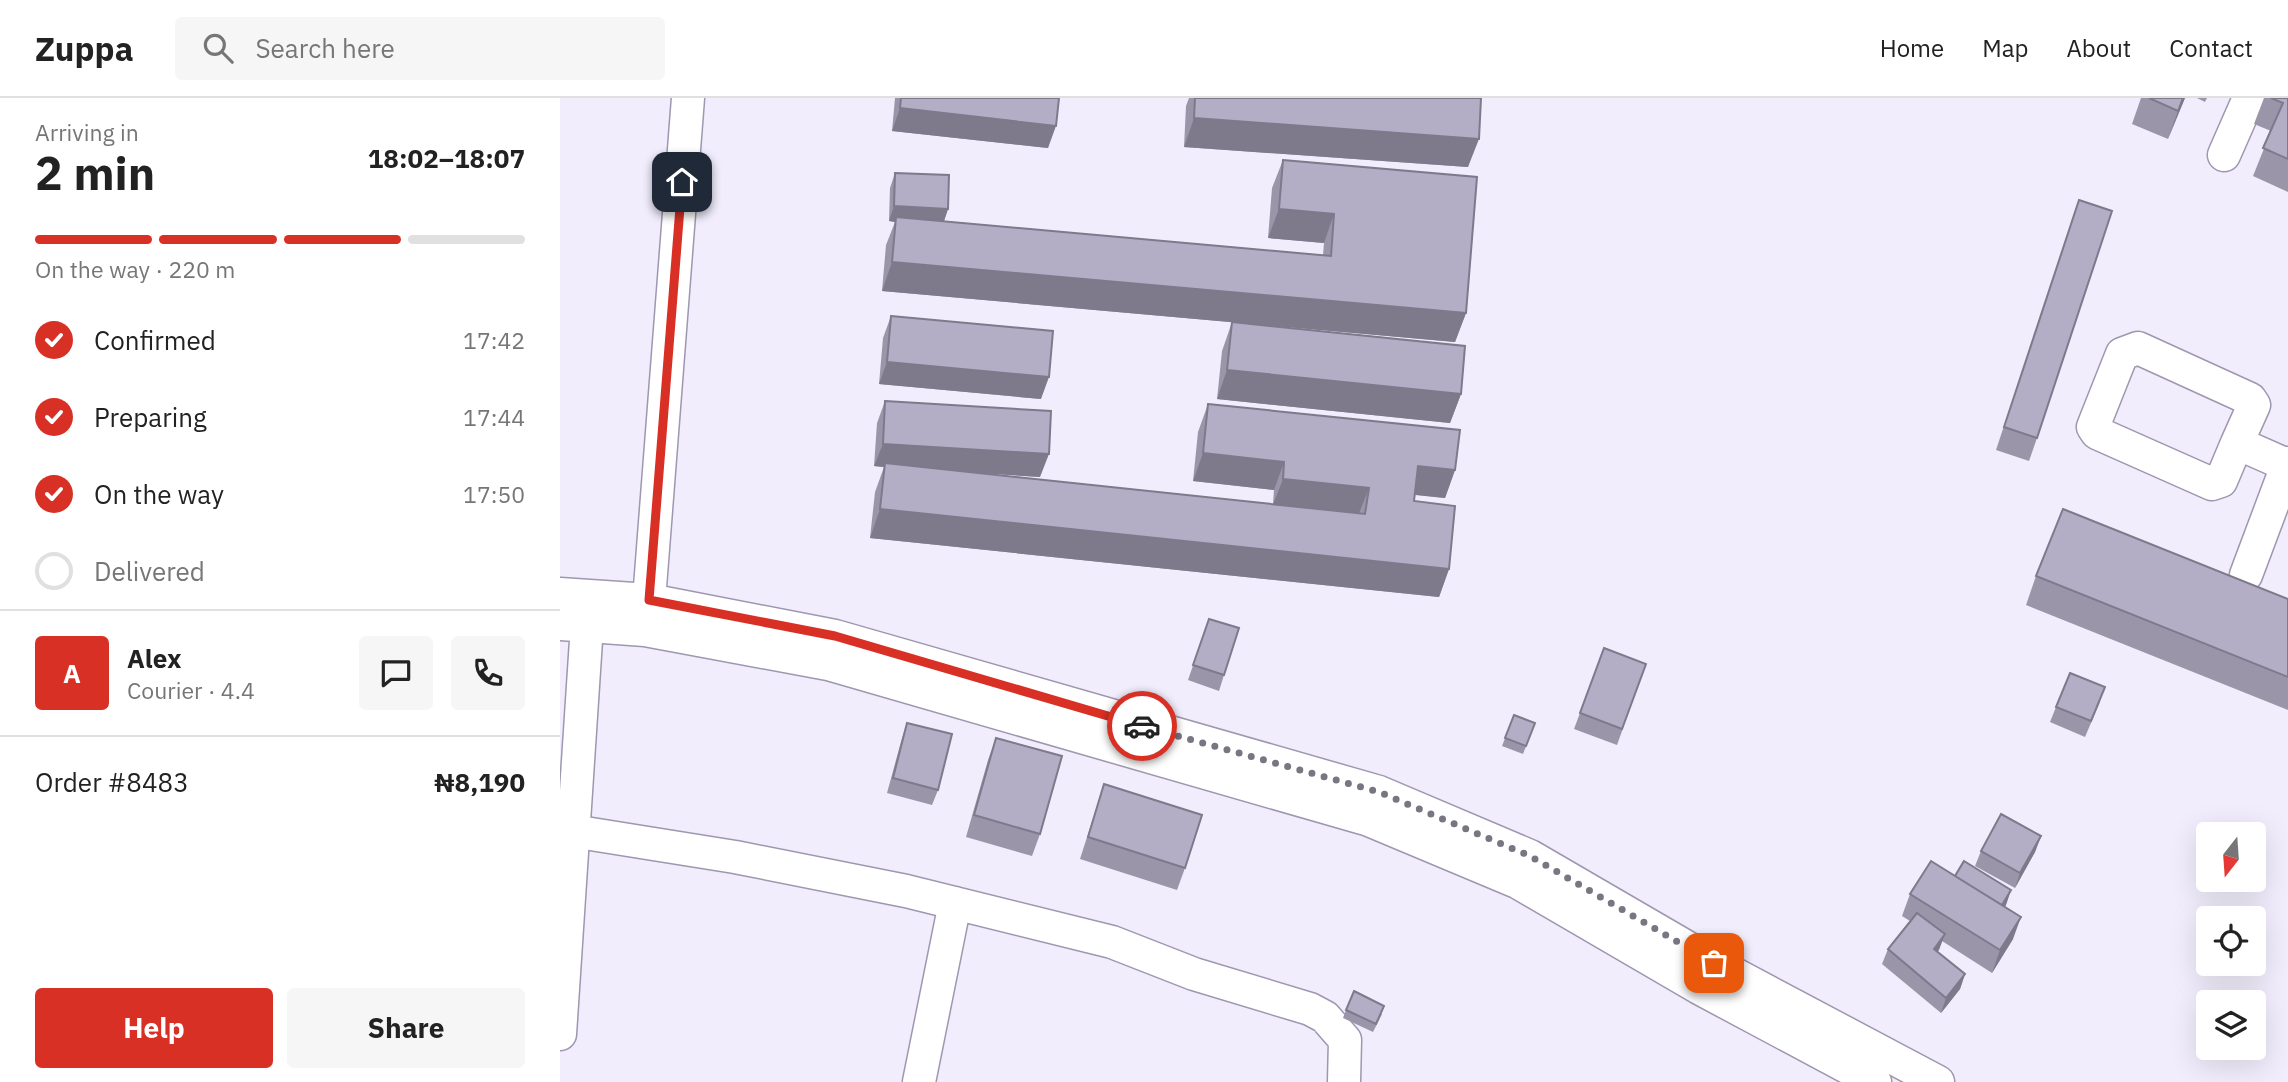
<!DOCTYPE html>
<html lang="en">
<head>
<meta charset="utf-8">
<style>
  body { margin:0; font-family:"IBM Plex Sans",sans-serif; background:#f6f6f6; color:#222; height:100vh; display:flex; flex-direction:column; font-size:26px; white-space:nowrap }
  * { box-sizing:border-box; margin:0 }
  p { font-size:23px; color:#767676 }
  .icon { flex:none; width:38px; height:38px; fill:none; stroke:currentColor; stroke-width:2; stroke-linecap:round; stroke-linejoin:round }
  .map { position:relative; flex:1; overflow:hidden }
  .drawer { display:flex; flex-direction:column; background:#fff; width:560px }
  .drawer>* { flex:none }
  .needle { width:46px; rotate:197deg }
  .fabs { position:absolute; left:1636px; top:724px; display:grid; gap:14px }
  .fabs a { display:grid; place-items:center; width:70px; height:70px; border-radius:7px; background:#fff; box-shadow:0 7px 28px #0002; font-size:35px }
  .pin { position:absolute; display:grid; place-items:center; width:60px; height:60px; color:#fff; margin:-30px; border-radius:14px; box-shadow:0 4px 10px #0006 }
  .courier { position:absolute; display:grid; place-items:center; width:70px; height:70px; margin:-35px; border:5px solid #d93025; border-radius:50%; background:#fff; color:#222; box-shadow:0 2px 9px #0007 }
  .head em { font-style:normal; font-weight:800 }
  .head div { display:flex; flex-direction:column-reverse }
  .head { display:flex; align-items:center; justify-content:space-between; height:119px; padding:0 35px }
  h1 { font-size:46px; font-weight:800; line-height:52px }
  .bar { display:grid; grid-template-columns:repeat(4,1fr); gap:10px 7px; align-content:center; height:84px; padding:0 35px }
  .bar i { height:9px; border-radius:5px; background:#e0e0e0 }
  .bar .active { background:#d93025 }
  .bar p { grid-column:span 4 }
  .line { display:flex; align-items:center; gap:18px; padding:0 35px; border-top:2px solid #e0e0e0 }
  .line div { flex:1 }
  .round { display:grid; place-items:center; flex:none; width:74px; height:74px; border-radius:7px; background:#f6f6f6 }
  ol { padding:0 35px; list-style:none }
  li { display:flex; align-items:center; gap:21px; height:77px }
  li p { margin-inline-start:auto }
  li .icon { padding:7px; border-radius:50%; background:#d93025; color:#fff; stroke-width:4 }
  li:last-child { color:#767676 }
  li i { width:38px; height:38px; border:4px solid #e0e0e0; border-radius:50% }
  .primary-button { display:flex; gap:14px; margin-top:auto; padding:14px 35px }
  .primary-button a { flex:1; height:80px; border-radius:7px; background:#d93025; color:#fff; font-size:28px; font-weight:800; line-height:80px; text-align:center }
  .primary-button a+a { background:#f6f6f6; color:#222 }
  header { display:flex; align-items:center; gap:42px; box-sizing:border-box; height:98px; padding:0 35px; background:#fff; border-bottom:2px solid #e0e0e0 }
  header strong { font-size:33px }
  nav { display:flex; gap:38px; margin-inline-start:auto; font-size:24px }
  .search { width:490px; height:63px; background:#f6f6f6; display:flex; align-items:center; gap:18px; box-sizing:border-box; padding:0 24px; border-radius:7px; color:#767676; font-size:26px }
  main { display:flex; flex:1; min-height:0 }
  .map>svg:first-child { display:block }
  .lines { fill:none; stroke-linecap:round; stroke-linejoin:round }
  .minor-casing { stroke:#9e97af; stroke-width:35 }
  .minor { stroke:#fff; stroke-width:32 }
  .wall { fill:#9b95aa }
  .shaded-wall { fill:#7e798b }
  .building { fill:#b4adc6; stroke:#7e798b; stroke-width:2 }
  .done { stroke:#797682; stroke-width:7; stroke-dasharray:0 12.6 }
  .route { stroke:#d93025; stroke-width:9 }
</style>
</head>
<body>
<header>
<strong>Zuppa</strong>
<div class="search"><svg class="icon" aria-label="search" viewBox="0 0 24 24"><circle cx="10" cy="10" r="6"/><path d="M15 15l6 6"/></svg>Search here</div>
<nav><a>Home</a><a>Map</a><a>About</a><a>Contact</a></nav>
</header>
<main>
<section class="drawer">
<div class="head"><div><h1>2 min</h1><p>Arriving in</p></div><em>18:02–18:07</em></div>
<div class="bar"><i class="active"></i><i class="active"></i><i class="active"></i><i></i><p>On the way · 220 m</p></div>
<ol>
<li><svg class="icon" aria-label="check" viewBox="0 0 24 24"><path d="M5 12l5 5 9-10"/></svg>Confirmed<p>17:42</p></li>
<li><svg class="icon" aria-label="check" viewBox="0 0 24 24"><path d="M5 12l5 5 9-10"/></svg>Preparing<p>17:44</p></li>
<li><svg class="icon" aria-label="check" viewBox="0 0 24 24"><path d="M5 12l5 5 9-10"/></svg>On the way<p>17:50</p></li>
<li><i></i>Delivered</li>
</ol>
<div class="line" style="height:126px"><b class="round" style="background:#d93025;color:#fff">A</b><div><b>Alex</b><p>Courier · 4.4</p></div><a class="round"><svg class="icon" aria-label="chat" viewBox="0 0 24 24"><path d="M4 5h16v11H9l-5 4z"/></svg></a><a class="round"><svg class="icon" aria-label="phone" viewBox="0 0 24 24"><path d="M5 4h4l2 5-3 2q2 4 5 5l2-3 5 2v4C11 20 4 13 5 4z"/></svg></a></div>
<div class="line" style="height:91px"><div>Order #8483</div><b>₦8,190</b></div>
<div class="primary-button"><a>Help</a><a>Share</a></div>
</section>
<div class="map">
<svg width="1728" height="984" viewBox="0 0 1728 984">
  <rect width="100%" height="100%" fill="#f1edfc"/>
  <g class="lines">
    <defs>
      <path id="minor" d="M 1664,57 L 1689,0
        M 1677,345 L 1661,383 L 1652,386 L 1537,335 L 1533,329 L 1562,256 L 1578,250 L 1690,301 L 1694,307 L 1677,345 L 1727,367
        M 1686,477 L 1728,365
        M 0,496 L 89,502 L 275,538 L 819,694 L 970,758 L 1154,865 L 1378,984
        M 89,502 L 128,0
        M 0,526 L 85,532 L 268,566 L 809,722 L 957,784 L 1139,890 L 1315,984
        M 0,731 L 175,759 L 346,793 L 552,844 L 634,876 L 750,911 L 765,919 L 785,942 L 784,984
        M 0,936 L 27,527
        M 359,984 L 395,805"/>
    </defs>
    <!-- minor casing -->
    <use href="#minor" class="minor-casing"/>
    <!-- minor -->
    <use href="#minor" class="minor"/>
  </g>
  <!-- wall -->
  <path class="wall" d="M 335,0 L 499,0 L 488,50 L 332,33 Z
    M 629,0 L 921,0 L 908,69 L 624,49 L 626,8 Z
    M 1581,0 L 1625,0 L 1608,41 L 1572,26 Z
    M 1637,0 L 1647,0 L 1645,4 Z
    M 1704,0 L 1728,0 L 1728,94 L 1693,78 L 1711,33 L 1694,26 Z
    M 723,62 L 906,215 L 895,244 L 322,193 L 326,147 L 335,124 L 329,123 L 330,90 L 335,75 L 388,111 L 384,123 L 763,157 L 764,145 L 708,140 L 712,90 Z
    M 1519,102 L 1477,340 L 1469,363 L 1436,352 Z
    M 331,218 L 481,301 L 319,286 L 323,240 Z
    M 672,224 L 901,296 L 890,325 L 657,301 L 662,253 Z
    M 325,303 L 480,379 L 405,374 L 713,406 L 714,392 L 633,383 L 638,334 L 648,306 L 895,372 L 885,400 L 855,397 L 854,403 L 889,471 L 879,499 L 310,440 L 315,394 L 324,369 L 314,368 L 317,325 Z
    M 1476,478 L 1728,501 L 1728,612 L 1466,507 Z
    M 649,521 L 664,577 L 659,593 L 628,582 Z
    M 1044,550 L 1086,566 L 1057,647 L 1014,631 Z
    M 1540,604 L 1525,639 L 1490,624 L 1496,609 Z
    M 954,617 L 975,625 L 963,656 L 942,648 Z
    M 347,625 L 378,692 L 372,707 L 327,695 L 342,640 Z
    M 436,640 L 480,736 L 472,758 L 406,739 L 428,662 Z
    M 544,686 L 625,770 L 617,792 L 520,761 Z
    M 1481,738 L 1475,754 L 1455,790 L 1415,768 L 1421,753 Z
    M 1395,778 L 1451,792 L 1445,809 L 1453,841 L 1432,875 L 1382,843 L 1377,854 L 1405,876 L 1400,891 L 1381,915 L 1322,866 L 1328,851 L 1350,823 L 1342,818 L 1350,796 Z
    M 786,912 L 822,916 L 813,934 L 783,920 Z"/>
  <!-- shaded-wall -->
  <path class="shaded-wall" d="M 1623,0 L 1625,0 L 1608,41 L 1618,13 Z
    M 340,10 L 496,28 L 488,50 L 332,33 Z
    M 634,20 L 919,41 L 908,69 L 624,49 Z
    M 334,108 L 388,111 L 383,126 L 336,119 L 335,124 L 329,123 Z
    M 719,111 L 774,116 L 764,145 L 708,140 Z
    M 332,164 L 906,215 L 895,244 L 322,193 Z
    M 327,264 L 489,279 L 481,301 L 319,286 Z
    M 667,272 L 901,296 L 890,325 L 657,301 Z
    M 323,346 L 489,356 L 480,379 L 325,369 L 325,365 L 324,369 L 314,368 Z
    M 643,355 L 724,364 L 714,392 L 633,383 Z
    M 858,368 L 895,372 L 885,400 L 848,396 Z
    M 723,381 L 809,390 L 798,418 L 712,409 Z
    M 320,411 L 889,471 L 879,499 L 310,440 Z
    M 1481,738 L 1475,754 L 1455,790 L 1460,775 Z
    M 1451,792 L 1446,807 L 1435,823 L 1441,808 Z
    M 1461,819 L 1453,841 L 1432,875 L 1440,852 Z
    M 1385,836 L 1379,852 L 1368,866 L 1374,851 Z
    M 1405,876 L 1400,891 L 1381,915 L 1386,900 Z"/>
  <!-- building -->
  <path class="building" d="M 341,0 L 499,0 L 496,28 L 340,10 Z
    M 635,0 L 921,0 L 919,41 L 634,20 Z
    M 1589,0 L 1623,0 L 1618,13 Z
    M 1711,0 L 1728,0 L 1728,61 L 1703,50 L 1723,5 Z
    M 723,62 L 917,79 L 906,215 L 332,164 L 336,119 L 771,158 L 774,116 L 719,111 Z
    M 335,75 L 389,77 L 388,111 L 334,108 Z
    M 1519,102 L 1552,113 L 1477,340 L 1444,329 Z
    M 331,218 L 493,233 L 489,279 L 327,264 Z
    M 672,224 L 905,248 L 901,296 L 667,272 Z
    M 325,303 L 491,313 L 489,356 L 323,346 Z
    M 648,306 L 900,332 L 895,372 L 858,368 L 854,403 L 895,408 L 889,471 L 320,411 L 325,365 L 805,416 L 809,390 L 723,381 L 724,364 L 643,355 Z
    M 1503,411 L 1728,501 L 1728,579 L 1476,478 Z
    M 649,521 L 679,530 L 664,577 L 633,567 Z
    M 1044,550 L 1086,566 L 1062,631 L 1020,615 Z
    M 1510,575 L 1545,589 L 1531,623 L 1496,609 Z
    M 954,617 L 975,625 L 966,648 L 945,640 Z
    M 347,625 L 392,636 L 378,692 L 333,680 Z
    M 436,640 L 502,658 L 480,736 L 414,717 Z
    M 544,686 L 642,717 L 625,770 L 528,739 Z
    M 1441,716 L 1481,738 L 1460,775 L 1421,753 Z
    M 1371,763 L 1461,819 L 1440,852 L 1350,796 Z
    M 1404,763 L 1451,792 L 1442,807 L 1395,778 Z
    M 1357,815 L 1385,836 L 1374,851 L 1405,876 L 1386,900 L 1328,851 Z
    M 794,893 L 824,908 L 816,926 L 786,912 Z"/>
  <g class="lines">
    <!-- done -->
    <path class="done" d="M 582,628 L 819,694 L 970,758 L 1154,865"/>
    <!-- route -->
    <path class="route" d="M 122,84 L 89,502 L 275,538 L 582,628"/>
  </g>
</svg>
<div class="fabs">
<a><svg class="needle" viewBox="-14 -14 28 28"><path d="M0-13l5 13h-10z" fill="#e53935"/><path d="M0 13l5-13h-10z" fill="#767676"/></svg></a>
<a><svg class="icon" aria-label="locate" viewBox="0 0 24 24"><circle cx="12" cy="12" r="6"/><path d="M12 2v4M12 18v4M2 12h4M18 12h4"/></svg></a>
<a><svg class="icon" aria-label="layers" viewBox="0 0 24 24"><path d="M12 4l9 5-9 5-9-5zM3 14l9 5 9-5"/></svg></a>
</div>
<div class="pin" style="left:1154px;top:865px;background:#ea580c"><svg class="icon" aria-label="bag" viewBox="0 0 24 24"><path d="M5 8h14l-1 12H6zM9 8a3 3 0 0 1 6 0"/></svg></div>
<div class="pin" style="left:122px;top:84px;background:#1f2937"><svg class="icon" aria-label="home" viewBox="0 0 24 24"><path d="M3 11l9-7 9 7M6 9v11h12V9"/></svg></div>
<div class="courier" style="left:582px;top:628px"><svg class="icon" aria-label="car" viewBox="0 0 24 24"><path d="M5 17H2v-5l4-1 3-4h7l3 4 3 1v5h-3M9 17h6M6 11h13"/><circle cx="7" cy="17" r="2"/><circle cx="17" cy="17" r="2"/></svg></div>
</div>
</main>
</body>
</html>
